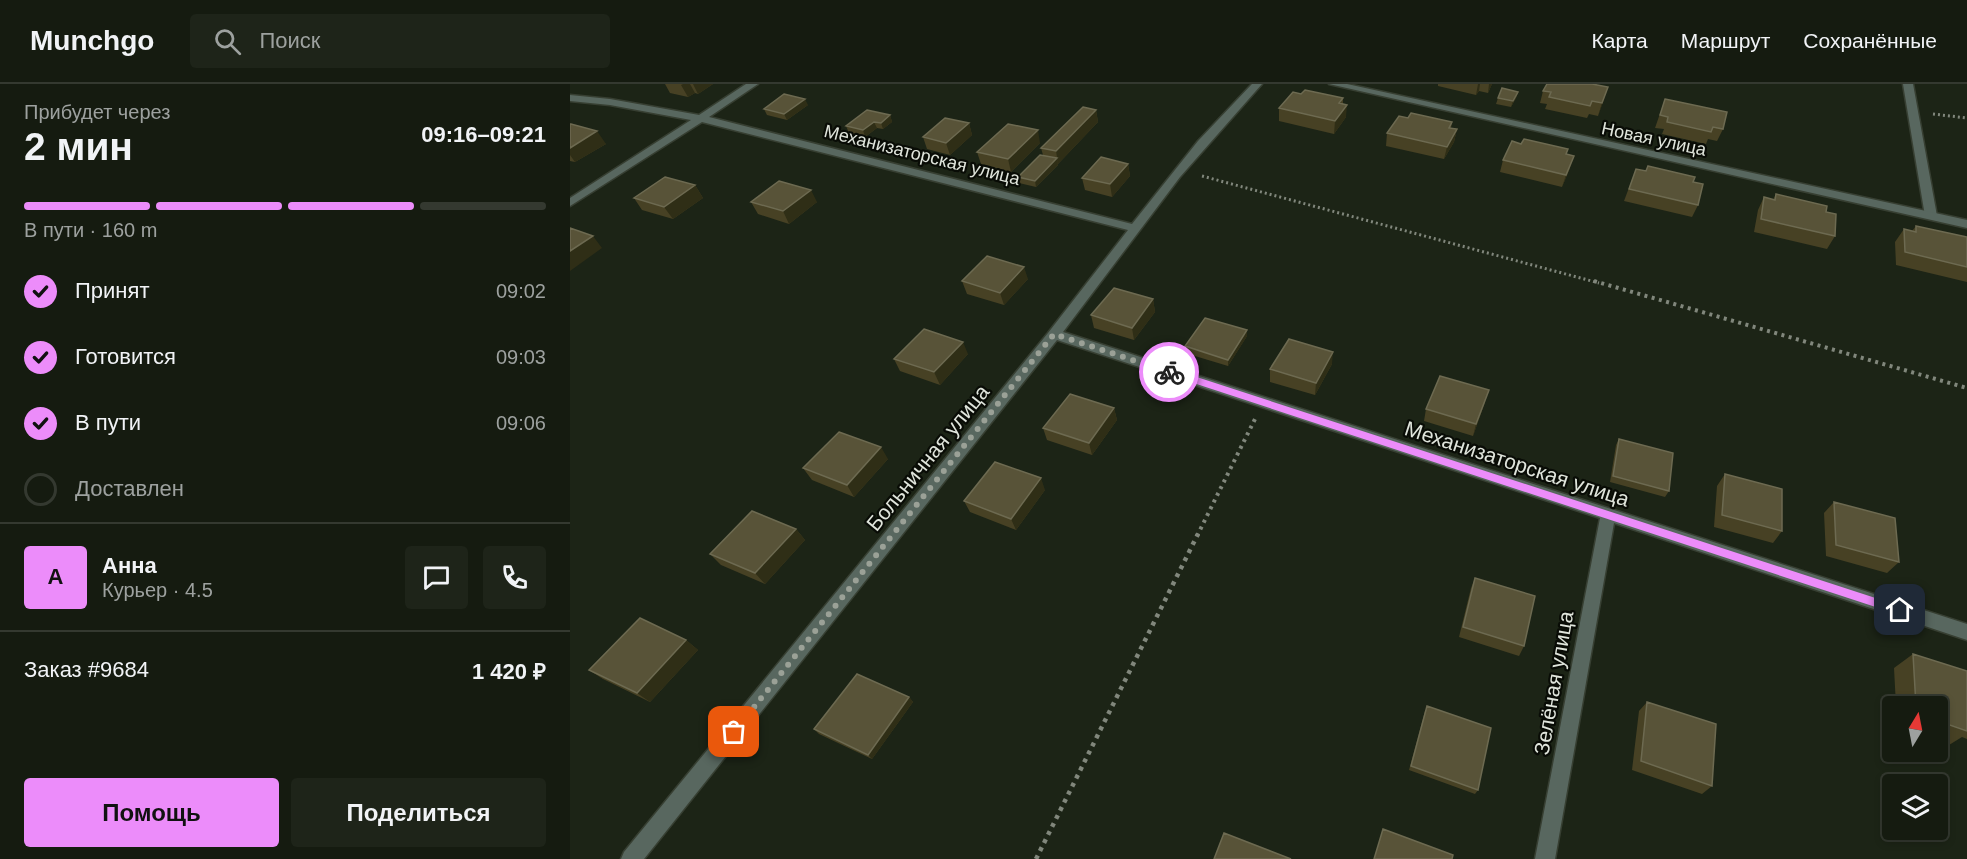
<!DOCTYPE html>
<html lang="ru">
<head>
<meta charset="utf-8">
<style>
  body { margin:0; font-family:Helvetica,sans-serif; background:#1e2419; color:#f1f3f6; height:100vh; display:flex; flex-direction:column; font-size:22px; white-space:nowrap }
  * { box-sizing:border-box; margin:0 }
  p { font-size:20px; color:#9da19f }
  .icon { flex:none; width:33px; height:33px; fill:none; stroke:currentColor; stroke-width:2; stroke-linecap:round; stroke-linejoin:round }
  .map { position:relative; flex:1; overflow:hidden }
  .panel { display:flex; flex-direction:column; background:#151b10; width:570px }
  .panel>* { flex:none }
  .needle { width:39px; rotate:10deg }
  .controls { position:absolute; left:1312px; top:612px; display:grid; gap:12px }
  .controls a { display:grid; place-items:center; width:66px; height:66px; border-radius:6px; background:#151b10; box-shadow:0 3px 9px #0003,0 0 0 2px #343930; font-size:30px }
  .pin { position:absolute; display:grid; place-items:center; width:51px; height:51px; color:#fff; margin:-26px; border-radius:12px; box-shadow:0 3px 9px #0006 }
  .courier { position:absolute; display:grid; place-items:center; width:60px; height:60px; margin:-30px; border:4px solid #ec8cfa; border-radius:50%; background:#fff; color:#222; box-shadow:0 2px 8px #0007 }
  .summary em { font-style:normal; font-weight:700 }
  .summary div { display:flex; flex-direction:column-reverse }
  .summary { display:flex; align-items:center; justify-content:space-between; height:102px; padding:0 24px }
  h1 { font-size:39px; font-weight:700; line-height:45px }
  .bar { display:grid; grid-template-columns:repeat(4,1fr); gap:9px 6px; align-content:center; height:72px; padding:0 24px }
  .bar i { height:8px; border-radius:4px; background:#343930 }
  .bar .selected { background:#ec8cfa }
  .bar p { grid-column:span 4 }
  .line { display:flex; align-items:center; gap:15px; padding:0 24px; border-top:2px solid #343930 }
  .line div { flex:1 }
  .round { display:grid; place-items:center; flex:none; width:63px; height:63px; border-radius:6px; background:#1e2419 }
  ol { padding:0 24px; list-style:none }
  li { display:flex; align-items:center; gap:18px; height:66px }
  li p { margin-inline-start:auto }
  li .icon { padding:6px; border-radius:50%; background:#ec8cfa; color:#111; stroke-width:4 }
  li:last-child { color:#9da19f }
  li i { width:33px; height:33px; border:3px solid #343930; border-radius:50% }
  .action { display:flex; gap:12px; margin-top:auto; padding:12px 24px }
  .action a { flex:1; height:69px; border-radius:6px; background:#ec8cfa; color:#111; font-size:24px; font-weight:700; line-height:69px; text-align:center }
  .action a+a { background:#1e2419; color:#f1f3f6 }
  header { display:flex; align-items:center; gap:36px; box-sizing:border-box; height:84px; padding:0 30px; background:#151b10; border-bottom:2px solid #343930 }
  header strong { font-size:28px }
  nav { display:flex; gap:33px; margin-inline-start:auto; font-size:21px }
  .search { width:420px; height:54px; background:#1e2419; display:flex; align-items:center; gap:15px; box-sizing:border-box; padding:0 21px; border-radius:6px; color:#9da19f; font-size:22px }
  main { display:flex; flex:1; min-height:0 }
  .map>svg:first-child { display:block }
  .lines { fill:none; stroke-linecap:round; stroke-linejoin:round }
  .lane-casing { stroke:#373f32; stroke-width:3 }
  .street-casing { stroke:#373f32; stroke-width:3 }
  .path-far2 { stroke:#81877c; stroke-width:3; stroke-dasharray:2 3; stroke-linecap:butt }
  .path-far1 { stroke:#81877c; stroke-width:4; stroke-dasharray:3 4.5; stroke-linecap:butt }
  .path { stroke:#81877c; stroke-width:4.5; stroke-dasharray:4 5; stroke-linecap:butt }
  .lane { fill:#58675f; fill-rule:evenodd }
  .street { fill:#58675f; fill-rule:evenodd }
  .wall { fill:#474124 }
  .shaded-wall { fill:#2f2e16 }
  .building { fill:#585338; stroke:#6d6a51; stroke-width:1.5 }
  .route { fill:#ec8cfa }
  .done { stroke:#9ba197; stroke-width:6; stroke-dasharray:0 10.8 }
  .labels { text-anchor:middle; stroke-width:4.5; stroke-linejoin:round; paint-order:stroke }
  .far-street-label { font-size:18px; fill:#e0e5dc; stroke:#090c06 }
  .street-label { font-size:21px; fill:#e0e5dc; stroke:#090c06 }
</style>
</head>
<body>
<header>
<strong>Munchgo</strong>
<div class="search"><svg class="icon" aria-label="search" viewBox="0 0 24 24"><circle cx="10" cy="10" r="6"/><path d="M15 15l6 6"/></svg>Поиск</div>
<nav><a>Карта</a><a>Маршрут</a><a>Сохранённые</a></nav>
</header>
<main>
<section class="panel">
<div class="summary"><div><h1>2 мин</h1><p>Прибудет через</p></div><em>09:16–09:21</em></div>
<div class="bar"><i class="selected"></i><i class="selected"></i><i class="selected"></i><i></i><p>В пути · 160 m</p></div>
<ol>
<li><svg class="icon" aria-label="check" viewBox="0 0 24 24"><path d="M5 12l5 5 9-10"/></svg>Принят<p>09:02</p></li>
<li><svg class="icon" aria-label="check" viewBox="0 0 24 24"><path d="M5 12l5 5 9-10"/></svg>Готовится<p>09:03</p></li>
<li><svg class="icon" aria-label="check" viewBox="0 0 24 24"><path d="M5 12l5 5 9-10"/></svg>В пути<p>09:06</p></li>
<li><i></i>Доставлен</li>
</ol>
<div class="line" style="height:108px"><b class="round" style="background:#ec8cfa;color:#111">А</b><div><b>Анна</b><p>Курьер · 4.5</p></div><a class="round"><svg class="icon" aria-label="chat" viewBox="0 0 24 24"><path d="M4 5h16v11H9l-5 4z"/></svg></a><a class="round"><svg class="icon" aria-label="phone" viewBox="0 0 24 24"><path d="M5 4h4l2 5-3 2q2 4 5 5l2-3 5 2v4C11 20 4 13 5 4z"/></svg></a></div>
<div class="line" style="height:78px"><div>Заказ #9684</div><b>1 420 ₽</b></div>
<div class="action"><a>Помощь</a><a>Поделиться</a></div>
</section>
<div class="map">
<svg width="1397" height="775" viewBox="0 0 1397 775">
  <rect width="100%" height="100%" fill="#1c2416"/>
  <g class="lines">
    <defs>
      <path id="lane" d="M 1333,0 L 1343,0 L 1367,132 L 1361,135 L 1355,132 Z"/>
      <path id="street" d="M 176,0 L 188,0 L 139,33 L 562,140 L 628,57 L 682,0 L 692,0 L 610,93 L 493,248 L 1397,540 L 1397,556 L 1044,439 L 985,775 L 965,775 L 1030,434 L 487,256 L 74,775 L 51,775 L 54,768 L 478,249 L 558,146 L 132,38 L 0,122 L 0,114 L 121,36 L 40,21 L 0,17 L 0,11 L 40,15 L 129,31 Z
        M 759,0 L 777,0 L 1397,136 L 1397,144 Z"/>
    </defs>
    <!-- lane casing -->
    <use href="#lane" class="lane-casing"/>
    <!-- street casing -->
    <use href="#street" class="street-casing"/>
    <!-- path-far2 -->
    <path class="path-far2" d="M 1363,30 L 1397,34
      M 632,92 L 1029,199"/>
    <!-- path-far1 -->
    <path class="path-far1" d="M 1024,197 L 1397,304
      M 627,452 L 685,335"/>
    <!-- path -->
    <path class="path" d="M 466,775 L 628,450"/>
    <!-- lane -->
    <use href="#lane" class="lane"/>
    <!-- street -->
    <use href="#street" class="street"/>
  </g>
  <!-- wall -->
  <path class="wall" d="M 95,0 L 143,0 L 128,10 L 125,9 L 118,13 L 100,9 Z
    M 868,0 L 922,0 L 918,9 L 909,7 L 906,11 L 868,2 Z
    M 1038,3 L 1028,32 L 1019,30 L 1017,34 L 975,25 L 977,20 L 970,19 L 973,7 Z
    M 948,8 L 946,14 L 941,23 L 926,20 L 928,14 Z
    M 731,10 L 773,14 L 773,20 L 776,33 L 764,50 L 709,37 L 709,24 Z
    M 1095,15 L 1153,45 L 1147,57 L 1138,55 L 1136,60 L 1092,50 L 1094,45 L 1085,44 Z
    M 238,21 L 217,36 L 197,31 L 194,25 Z
    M 526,26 L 528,38 L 488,80 L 488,81 L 466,103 L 449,99 L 448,93 L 473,71 L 471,64 Z
    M 320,31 L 322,38 L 313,45 L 307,44 L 295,53 L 279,49 L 276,42 Z
    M 838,34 L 882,38 L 881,44 L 887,45 L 884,58 L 874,75 L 816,62 L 817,49 Z
    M 399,39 L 402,51 L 380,71 L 357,65 L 353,53 Z
    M 0,40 L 36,60 L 5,78 L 0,77 Z
    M 470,59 L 441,88 L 411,80 L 407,68 Z
    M 996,70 L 1000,84 L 992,103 L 930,88 L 933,76 Z
    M 558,80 L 560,92 L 542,113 L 515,106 L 512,94 Z
    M 1066,85 L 1123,98 L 1128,121 L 1122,133 L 1054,117 Z
    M 125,101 L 133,114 L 103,135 L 72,126 L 64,114 Z
    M 1206,110 L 1256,128 L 1265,152 L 1257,165 L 1184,148 L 1188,126 L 1194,113 L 1203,116 Z
    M 181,118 L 247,118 L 219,140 L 188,130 Z
    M 1346,142 L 1397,153 L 1397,198 L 1326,181 L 1325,158 L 1334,145 L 1342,147 Z
    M 458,195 L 434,221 L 397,210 L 392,197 Z
    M 583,215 L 585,228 L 564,256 L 524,244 L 521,231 Z
    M 677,246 L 677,252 L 658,282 L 615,269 L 615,262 Z
    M 398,270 L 370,301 L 330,287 L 324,275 Z
    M 762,280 L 745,311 L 700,298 L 700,285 Z
    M 915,318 L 903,352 L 854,337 L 856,325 Z
    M 544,324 L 547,336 L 522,371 L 477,356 L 473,344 Z
    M 1049,355 L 1099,407 L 1095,413 L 1040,398 L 1046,361 Z
    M 318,375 L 284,413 L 242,396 L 233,384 Z
    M 1155,390 L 1212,447 L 1203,459 L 1144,443 L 1147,402 Z
    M 475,406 L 446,446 L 400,428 L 394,417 Z
    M 1264,418 L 1329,478 L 1317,489 L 1256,472 L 1254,429 Z
    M 226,445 L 235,456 L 195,500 L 151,481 L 140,470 Z
    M 905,494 L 954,562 L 949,572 L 889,553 L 901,504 Z
    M 116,556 L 128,566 L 80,618 L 33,595 L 19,586 Z
    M 1343,570 L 1397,587 L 1397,655 L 1392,653 L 1379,661 L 1368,657 L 1368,622 L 1326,622 L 1324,584 Z
    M 339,613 L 343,618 L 302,675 L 249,650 L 244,645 Z
    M 1077,618 L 1142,702 L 1132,710 L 1062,686 L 1069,627 Z
    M 855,627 L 908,706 L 905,710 L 839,686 Z"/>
  <!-- shaded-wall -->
  <path class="shaded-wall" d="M 113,0 L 120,0 L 125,9 L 118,13 L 111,1 Z
    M 123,0 L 143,0 L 128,10 Z
    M 908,0 L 910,0 L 909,7 L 906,11 Z
    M 919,0 L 922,0 L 918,9 Z
    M 1038,3 L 1034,16 L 1028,32 L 1032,19 Z
    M 948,8 L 946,14 L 941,23 L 943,17 Z
    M 235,15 L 238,21 L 217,36 L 214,30 Z
    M 777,21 L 776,33 L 764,50 L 765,37 Z
    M 526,26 L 528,38 L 488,80 L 486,67 Z
    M 320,31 L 322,38 L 313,45 L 311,39 Z
    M 304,38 L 307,44 L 295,53 L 293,46 Z
    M 399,39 L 402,51 L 380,71 L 376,59 Z
    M 887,45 L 884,58 L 874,75 L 877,63 Z
    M 468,46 L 470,59 L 441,88 L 438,75 Z
    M 27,47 L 36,60 L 5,78 L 0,71 L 0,64 Z
    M 1004,72 L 1000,84 L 992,103 L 996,91 Z
    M 487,74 L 488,81 L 466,103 L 465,97 Z
    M 558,80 L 560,92 L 542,113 L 540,100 Z
    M 125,101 L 133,114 L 103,135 L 94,123 Z
    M 241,106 L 247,118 L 219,140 L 213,127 Z
    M 23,152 L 32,164 L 0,187 L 0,167 Z
    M 454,183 L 458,195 L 434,221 L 430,209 Z
    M 583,215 L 585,228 L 564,256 L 562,244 Z
    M 677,246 L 677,252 L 658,282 L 658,276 Z
    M 393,258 L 398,270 L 370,301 L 364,288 Z
    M 763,268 L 762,280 L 745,311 L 746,299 Z
    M 919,306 L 915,318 L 903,352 L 906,340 Z
    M 544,324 L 547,336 L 522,371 L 519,359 Z
    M 311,363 L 318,375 L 284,413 L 277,401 Z
    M 471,394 L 475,406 L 446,446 L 441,435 Z
    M 226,445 L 235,456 L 195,500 L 185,489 Z
    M 116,556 L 128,566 L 80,618 L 67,609 Z
    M 339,613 L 343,618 L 302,675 L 298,671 Z"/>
  <!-- building -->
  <path class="building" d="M 977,0 L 1022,0 L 1038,3 L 1032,19 L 1022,17 L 1020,22 L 979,13 L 981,8 L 973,7 Z
    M 932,4 L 948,8 L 943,17 L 928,14 Z
    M 735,6 L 773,14 L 769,19 L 777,21 L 765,37 L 709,24 L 723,8 L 731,10 Z
    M 214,10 L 235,15 L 214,30 L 194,25 Z
    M 1095,15 L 1157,28 L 1153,45 L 1143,43 L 1141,48 L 1097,38 L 1098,33 L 1090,31 Z
    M 513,23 L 526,26 L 486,67 L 471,64 Z
    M 297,26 L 320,31 L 311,39 L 304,38 L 293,46 L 276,42 Z
    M 841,29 L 882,38 L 879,44 L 887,45 L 877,63 L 817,49 L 829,32 L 838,34 Z
    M 375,34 L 399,39 L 376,59 L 353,53 Z
    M 0,40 L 1,40 L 27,47 L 0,64 Z
    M 438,40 L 468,46 L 438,75 L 407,68 Z
    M 954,55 L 998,65 L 996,70 L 1004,72 L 996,91 L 933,76 L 942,57 L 951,60 Z
    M 470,71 L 487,74 L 465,97 L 448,93 Z
    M 531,73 L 558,80 L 540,100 L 512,94 Z
    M 1078,82 L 1125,93 L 1123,98 L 1133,100 L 1128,121 L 1059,105 L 1066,85 L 1076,87 Z
    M 95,93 L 125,101 L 94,123 L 64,114 Z
    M 209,97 L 241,106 L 213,127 L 181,118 Z
    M 1206,110 L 1257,122 L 1256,128 L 1266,130 L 1265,152 L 1191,135 L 1194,113 L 1205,116 Z
    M 1346,142 L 1397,153 L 1397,183 L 1335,168 L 1334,145 L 1346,148 Z
    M 0,144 L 23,152 L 0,167 Z
    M 417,172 L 454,183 L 430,209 L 392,197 Z
    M 544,204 L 583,215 L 562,244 L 521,231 Z
    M 635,234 L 677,246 L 658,276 L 615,262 Z
    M 354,245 L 393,258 L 364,288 L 324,275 Z
    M 719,255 L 763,268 L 746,299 L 700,285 Z
    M 870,292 L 919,306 L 906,340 L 856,325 Z
    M 500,310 L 544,324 L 519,359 L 473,344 Z
    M 269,348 L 311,363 L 277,401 L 233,384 Z
    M 1049,355 L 1103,369 L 1099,407 L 1043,392 Z
    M 425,378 L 471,394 L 441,435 L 394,417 Z
    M 1155,390 L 1212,405 L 1212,447 L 1152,431 Z
    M 1264,418 L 1325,434 L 1329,478 L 1266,461 Z
    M 182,427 L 226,445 L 185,489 L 140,470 Z
    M 905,494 L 965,512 L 954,562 L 893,543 Z
    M 70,534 L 116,556 L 67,609 L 19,586 Z
    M 1343,570 L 1397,587 L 1397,647 L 1368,637 L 1368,622 L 1346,622 Z
    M 287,590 L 339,613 L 298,671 L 244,645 Z
    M 1077,618 L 1146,640 L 1142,702 L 1071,677 Z
    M 857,622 L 921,644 L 908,706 L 841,682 Z
    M 813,745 L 883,771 L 882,775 L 804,775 Z
    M 654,749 L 721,775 L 644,775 Z"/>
  <!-- route -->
  <path class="route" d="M 599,284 L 1330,522 L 1335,526 L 1330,531 L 596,290 L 596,285 Z"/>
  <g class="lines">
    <!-- done -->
    <path class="done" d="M 164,648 L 484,250 L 599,288"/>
  </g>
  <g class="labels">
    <!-- far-street labels -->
    <g class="far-street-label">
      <text transform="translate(1084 55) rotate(12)" y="6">Новая улица</text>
      <text transform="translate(352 71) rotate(14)" y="6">Механизаторская улица</text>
    </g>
    <!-- street labels -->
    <g class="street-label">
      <text transform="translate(358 374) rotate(-51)" y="7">Больничная улица</text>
      <text transform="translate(947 380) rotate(18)" y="7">Механизаторская улица</text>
      <text transform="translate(984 599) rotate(-80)" y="7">Зелёная улица</text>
    </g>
  </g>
</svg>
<div class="controls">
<a><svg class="needle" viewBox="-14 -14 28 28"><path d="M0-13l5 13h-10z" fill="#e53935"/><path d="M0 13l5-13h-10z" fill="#9da19f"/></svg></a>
<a><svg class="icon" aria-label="layers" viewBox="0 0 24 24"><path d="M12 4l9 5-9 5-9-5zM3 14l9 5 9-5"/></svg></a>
</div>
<div class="pin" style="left:164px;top:648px;background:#ea580c"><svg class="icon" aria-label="bag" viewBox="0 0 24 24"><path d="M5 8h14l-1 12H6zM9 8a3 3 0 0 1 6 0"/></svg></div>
<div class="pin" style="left:1330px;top:526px;background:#1f2937"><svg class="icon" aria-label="home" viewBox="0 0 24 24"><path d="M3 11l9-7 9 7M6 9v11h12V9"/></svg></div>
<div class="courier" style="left:599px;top:288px"><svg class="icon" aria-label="bike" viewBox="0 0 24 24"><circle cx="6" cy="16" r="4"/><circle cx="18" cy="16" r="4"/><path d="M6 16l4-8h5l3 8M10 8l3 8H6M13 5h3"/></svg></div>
</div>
</main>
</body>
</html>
